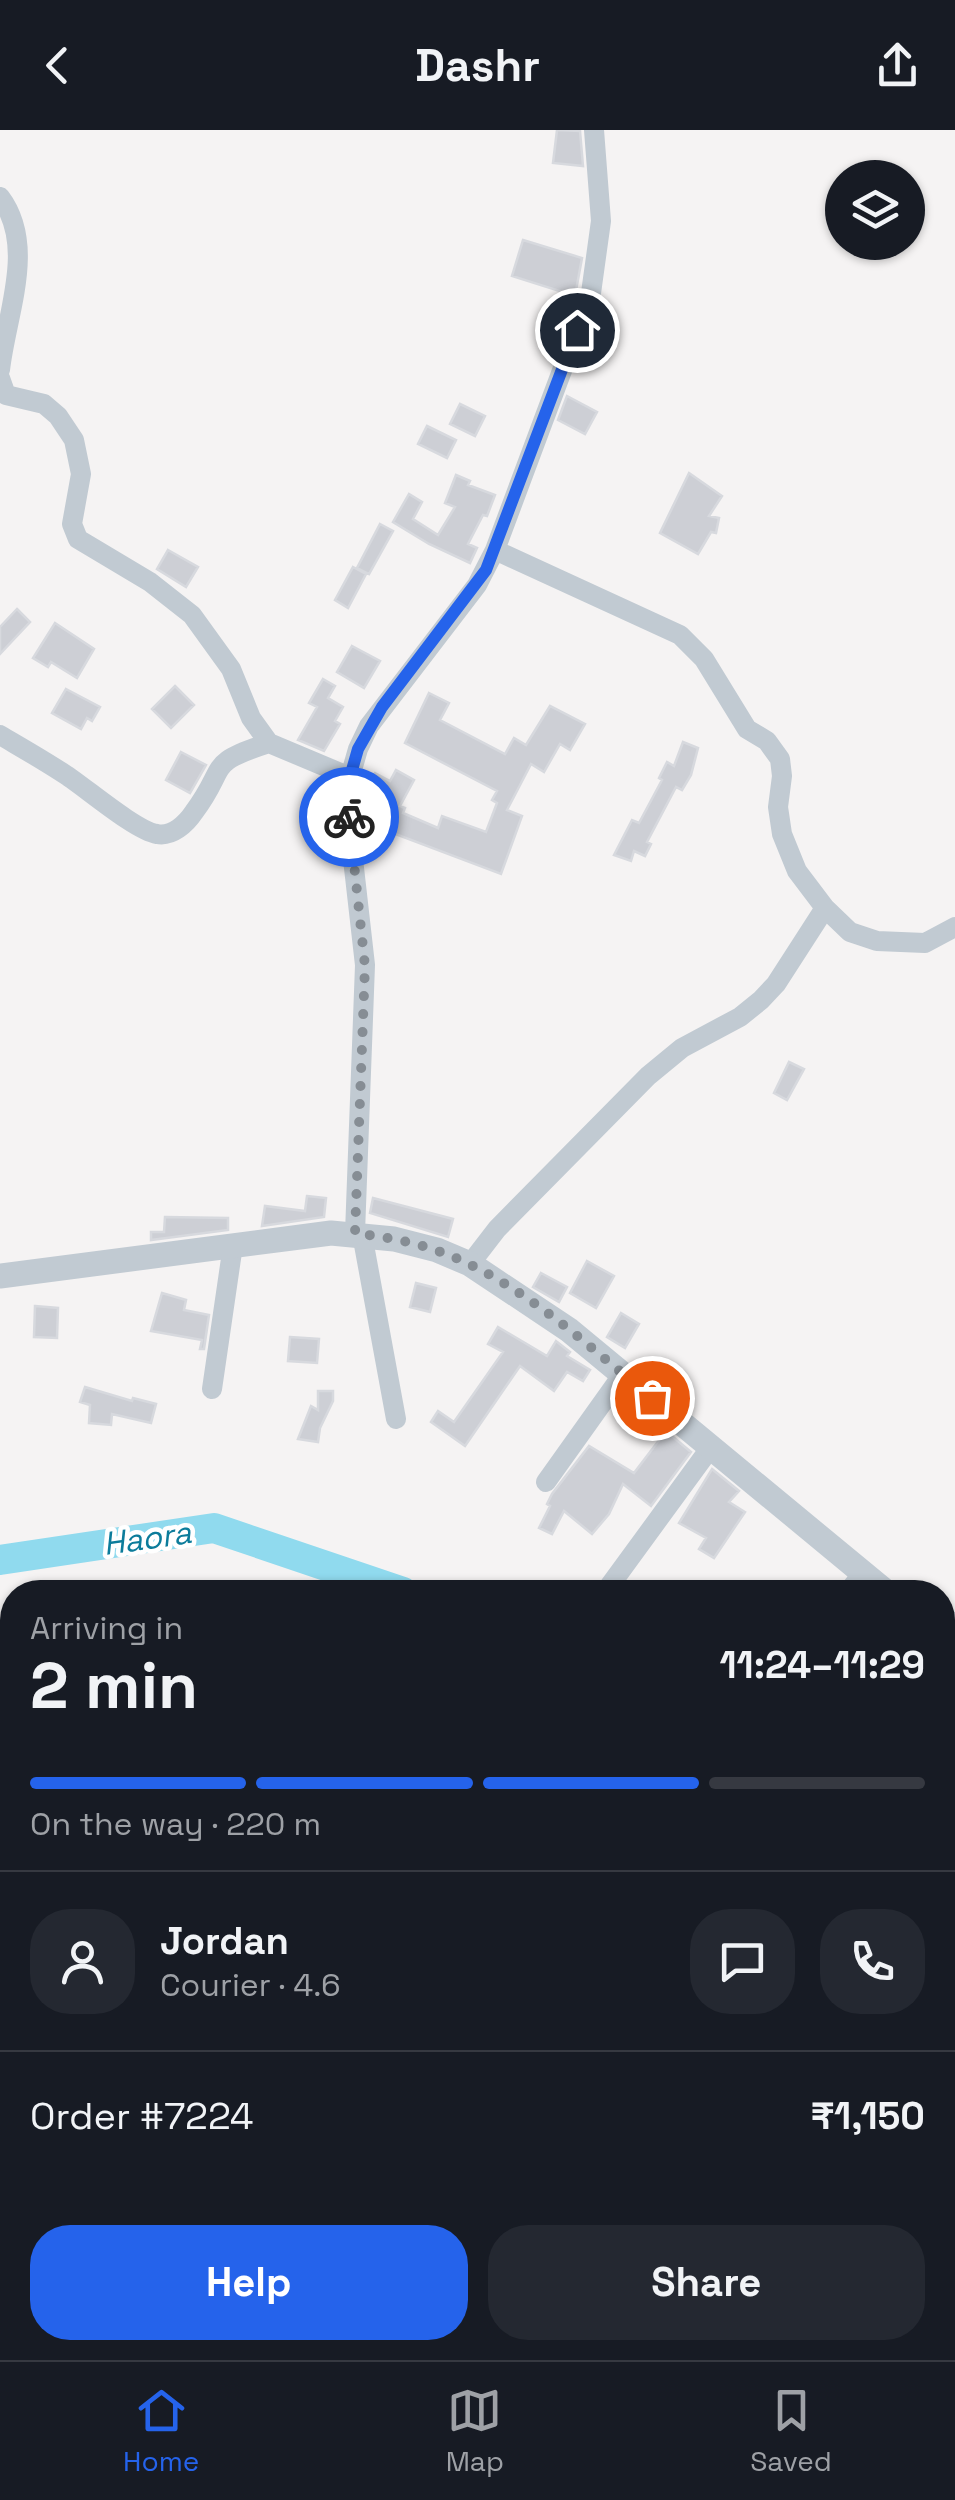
<!DOCTYPE html>
<html lang="en">
<head>
<meta charset="utf-8">
<style>
  body { margin:0; font-family:"Space Grotesk",sans-serif; background:#242831; color:#f1f3f6; height:100vh; display:flex; flex-direction:column; font-size:38px; white-space:nowrap }
  * { box-sizing:border-box; margin:0 }
  p { font-size:32px; color:#9ea1a6 }
  .icon { flex:none; width:55px; height:55px; fill:none; stroke:currentColor; stroke-width:2; stroke-linecap:round; stroke-linejoin:round }
  .map { position:relative; flex:1; overflow:hidden }
  .drawer { position:absolute; left:0px; top:1450px; width:955px; height:780px; display:flex; flex-direction:column; background:#171b24; border-radius:40px 40px 0 0; box-shadow:0 2px 8px #0004 }
  .drawer>* { flex:none }
  .tools { position:absolute; left:825px; top:30px; display:grid; gap:20px }
  .tools a { display:grid; place-items:center; width:100px; height:100px; border-radius:50%; background:#171b24; box-shadow:0 2px 8px #0004; font-size:50px }
  .pin { position:absolute; display:grid; place-items:center; width:85px; height:85px; color:#fff; margin:-42px; border:5px solid #fff; border-radius:50%; box-shadow:0 2px 10px #0007 }
  .courier { position:absolute; display:grid; place-items:center; width:100px; height:100px; margin:-50px; border:8px solid #2563eb; border-radius:50%; background:#fff; color:#222; box-shadow:0 2px 12px #0007 }
  .overview em { font-style:normal; font-weight:800 }
  .overview div { display:flex; flex-direction:column-reverse }
  .overview { display:flex; align-items:center; justify-content:space-between; height:170px; padding:0 30px }
  h1 { font-size:65px; font-weight:800; line-height:75px }
  .bar { display:grid; grid-template-columns:repeat(4,1fr); gap:15px 10px; align-content:center; height:120px; padding:0 30px }
  .bar i { height:12px; border-radius:8px; background:#363941 }
  .bar .active { background:#2563eb }
  .bar p { grid-column:span 4 }
  .line { display:flex; align-items:center; gap:25px; padding:0 30px; border-top:2px solid #363941 }
  .line div { flex:1 }
  .round { display:grid; place-items:center; flex:none; width:105px; height:105px; border-radius:40px; background:#242831 }
  .primary-button { display:flex; gap:20px; margin-top:auto; padding:20px 30px }
  .primary-button a { flex:1; height:115px; border-radius:40px; background:#2563eb; color:#fff; font-size:40px; font-weight:800; line-height:115px; text-align:center }
  .primary-button a+a { background:#242831; color:#f1f3f6 }
  header { display:flex; justify-content:space-between; align-items:center; height:130px; padding:0 30px; background:#171b24; font-size:45px; font-weight:800 }
  .dock { display:flex; justify-content:space-around; align-items:center; height:140px; border-top:2px solid #363941; background:#171b24; font-size:28px; color:#9ea1a6 }
  .dock a { display:grid; justify-items:center; gap:5px }
  .dock .active { color:#2563eb }
  .map>svg:first-child { display:block }
  .water { fill:#90daee }
  .lines { fill:none; stroke-linecap:round; stroke-linejoin:round }
  .river { stroke:#90daee; stroke-width:30 }
  .building { fill:#cdcfd5; stroke:#d7d9de; stroke-width:2.5 }
  .minor { stroke:#c1cad2; stroke-width:20 }
  .tertiary { stroke:#c1cad2; stroke-width:25 }
  .done { stroke:#868d94; stroke-width:10; stroke-dasharray:0 18 }
  .route { stroke:#2563eb; stroke-width:12 }
  .labels { text-anchor:middle; stroke-width:9; stroke-linejoin:round; paint-order:stroke }
  .water-label { font-size:32px; font-style:italic; fill:#0c7c9b; stroke:#fff }
</style>
</head>
<body>
<header><svg class="icon" aria-label="back" viewBox="0 0 24 24"><path d="M15 5l-7 7 7 7"/></svg>Dashr<svg class="icon" aria-label="share" viewBox="0 0 24 24"><path d="M12 15V3M7 8l5-5 5 5M5 13v7h14v-7"/></svg></header>
<div class="map">
<svg width="955" height="2230" viewBox="0 0 955 2230">
  <rect width="100%" height="100%" fill="#f5f3f3"/>
  <!-- water -->
  <path class="water" d="M 955,1835 L 955,2230 L 860,2230 L 867,2218 L 942,2218 L 942,1853 Z
    M 677,2218 L 767,2218 L 773,2230 L 678,2230 Z"/>
  <g class="lines">
    <!-- river -->
    <path class="river" d="M 0,1430 L 214,1398 L 403,1462"/>
  </g>
  <!-- building -->
  <path class="building" d="M 557,0 L 580,1 L 583,36 L 553,33 Z
    M 523,110 L 582,128 L 575,166 L 512,146 Z
    M 567,266 L 597,282 L 585,304 L 558,290 Z
    M 460,274 L 485,286 L 475,306 L 450,294 Z
    M 427,296 L 456,310 L 447,328 L 418,314 Z
    M 689,343 L 722,366 L 709,386 L 719,388 L 716,403 L 711,402 L 698,424 L 660,403 Z
    M 456,345 L 470,351 L 468,355 L 495,365 L 487,386 L 483,385 L 468,414 L 477,418 L 470,433 L 429,414 L 393,392 L 409,364 L 422,372 L 413,389 L 438,405 L 455,377 L 445,373 Z
    M 380,394 L 393,401 L 369,444 L 357,438 Z
    M 168,420 L 198,437 L 186,457 L 157,439 Z
    M 353,437 L 366,444 L 348,478 L 335,470 Z
    M 17,479 L 30,492 L 0,524 L 0,497 Z
    M 55,493 L 94,519 L 77,548 L 51,532 L 48,537 L 33,528 Z
    M 352,516 L 380,531 L 364,558 L 337,542 Z
    M 323,549 L 335,556 L 328,568 L 343,577 L 335,591 L 340,594 L 324,621 L 298,610 L 317,577 L 309,573 Z
    M 175,556 L 194,575 L 171,598 L 152,579 Z
    M 66,559 L 100,577 L 92,591 L 87,588 L 81,599 L 52,583 Z
    M 429,563 L 449,573 L 440,590 L 505,624 L 514,608 L 526,615 L 550,576 L 585,594 L 570,620 L 560,614 L 544,642 L 531,634 L 507,680 L 522,686 L 501,744 L 377,697 L 376,717 L 365,717 L 362,688 L 367,677 L 362,675 L 363,660 L 375,643 L 390,651 L 396,640 L 414,650 L 400,676 L 405,678 L 403,683 L 438,698 L 442,686 L 486,702 L 497,673 L 492,670 L 497,661 L 405,613 Z
    M 683,612 L 698,618 L 691,645 L 682,660 L 676,657 L 647,712 L 651,714 L 645,726 L 634,721 L 631,731 L 614,725 L 632,690 L 639,693 L 662,650 L 659,648 L 667,632 L 674,636 Z
    M 181,622 L 206,635 L 190,663 L 166,650 Z
    M 789,932 L 804,939 L 787,970 L 774,963 Z
    M 307,1066 L 326,1068 L 324,1087 L 262,1096 L 265,1076 L 305,1081 Z
    M 373,1068 L 453,1089 L 448,1107 L 370,1083 Z
    M 165,1087 L 228,1088 L 228,1100 L 151,1110 L 151,1102 L 164,1102 Z
    M 587,1131 L 614,1146 L 596,1178 L 570,1163 Z
    M 541,1143 L 567,1157 L 559,1172 L 533,1157 Z
    M 416,1153 L 436,1158 L 430,1182 L 410,1177 Z
    M 162,1163 L 186,1170 L 184,1180 L 209,1185 L 204,1219 L 200,1219 L 202,1210 L 151,1201 Z
    M 35,1176 L 58,1178 L 57,1208 L 34,1207 Z
    M 621,1183 L 639,1194 L 625,1218 L 607,1207 Z
    M 498,1197 L 547,1226 L 556,1211 L 570,1222 L 567,1226 L 590,1240 L 583,1251 L 567,1242 L 554,1261 L 520,1236 L 465,1316 L 431,1292 L 438,1281 L 454,1292 L 503,1222 L 488,1214 Z
    M 290,1207 L 319,1209 L 317,1233 L 288,1231 Z
    M 85,1257 L 132,1271 L 133,1268 L 156,1274 L 151,1293 L 112,1284 L 111,1295 L 89,1293 L 90,1275 L 80,1272 Z
    M 318,1261 L 333,1261 L 333,1271 L 320,1298 L 318,1312 L 298,1309 L 311,1276 L 318,1280 Z
    M 666,1301 L 691,1322 L 651,1376 L 623,1354 L 609,1384 L 592,1404 L 564,1381 L 552,1404 L 539,1398 L 550,1376 L 547,1374 L 552,1364 L 589,1316 L 634,1343 Z
    M 712,1339 L 739,1361 L 729,1372 L 745,1382 L 714,1428 L 699,1419 L 706,1408 L 679,1393 Z
    M 955,1663 L 955,1699 L 942,1724 L 942,1672 Z
    M 12,1676 L 12,1751 L 2,1773 L 12,1784 L 12,1805 L 0,1825 L 0,1698 Z"/>
  <g class="lines">
    <!-- minor -->
    <path class="minor" d="M 0,67 C 37,116 6,185 0,240
      M 0,248 L 6,265 L 44,274 L 58,286 L 74,310 L 81,344 L 72,394 L 78,409 L 150,452 L 192,485 L 231,539 L 251,588 L 269,613 L 350,647
      M 495,420 L 680,505 L 704,529 L 747,599 L 767,611 L 780,629 L 782,646 L 778,677 L 782,704 L 797,741 L 825,778 L 850,802 L 877,811 L 925,813 L 955,797
      M 0,605 C 22,618 45,631 66,645 C 86,658 136,701 157,704 C 172,707 186,694 194,682 C 229,635 204,634 269,613
      M 355,1103 L 365,835 L 348,685 L 350,647 L 358,619 L 369,596 L 477,455 L 495,420 L 591,163 L 601,91 L 594,0
      M 362,1104 L 396,1289
      M 470,1134 L 497,1099 L 648,946 L 682,918 L 740,887 L 761,870 L 776,854 L 825,778
      M 212,1259 L 233,1115
      M 546,1352 L 623,1244
      M 608,1458 L 711,1317
      M 848,1462 L 863,1443
      M 943,1511 L 955,1492
      M 942,1658 L 955,1639
      M 0,2005 L 4,2008
      M 216,2230 L 217,2218"/>
    <!-- tertiary -->
    <path class="tertiary" d="M 0,1146 L 331,1103 L 394,1109 L 437,1120 L 470,1134 L 569,1200 L 886,1462
      M 942,1511 L 955,1521"/>
  </g>
  <g class="lines">
    <!-- done -->
    <path class="done" d="M 349,687 L 365,836 L 355,1103 C 383,1107 411,1111 438,1121 C 519,1150 587,1215 652,1268"/>
    <!-- route -->
    <path class="route" d="M 349,687 L 350,647 L 358,619 L 382,577 L 486,440 L 577,200"/>
  </g>
  <g class="labels">
    <!-- water labels -->
    <g class="water-label">
      <text transform="translate(147 1408) rotate(-8)" y="11">Haora</text>
    </g>
  </g>
</svg>
<div class="tools">
<a><svg class="icon" aria-label="layers" viewBox="0 0 24 24"><path d="M12 4l9 5-9 5-9-5zM3 14l9 5 9-5"/></svg></a>
</div>
<div class="pin" style="left:652px;top:1268px;background:#ea580c"><svg class="icon" aria-label="bag" viewBox="0 0 24 24"><path d="M5 8h14l-1 12H6zM9 8a3 3 0 0 1 6 0"/></svg></div>
<div class="pin" style="left:577px;top:200px;background:#1f2937"><svg class="icon" aria-label="home" viewBox="0 0 24 24"><path d="M3 11l9-7 9 7M6 9v11h12V9"/></svg></div>
<div class="courier" style="left:349px;top:687px"><svg class="icon" aria-label="bike" viewBox="0 0 24 24"><circle cx="6" cy="16" r="4"/><circle cx="18" cy="16" r="4"/><path d="M6 16l4-8h5l3 8M10 8l3 8H6M13 5h3"/></svg></div>
<section class="drawer">
<div class="overview"><div><h1>2 min</h1><p>Arriving in</p></div><em>11:24–11:29</em></div>
<div class="bar"><i class="active"></i><i class="active"></i><i class="active"></i><i></i><p>On the way · 220 m</p></div>
<div class="line" style="height:180px"><a class="round"><svg class="icon" aria-label="person" viewBox="0 0 24 24"><circle cx="12" cy="8" r="4"/><path d="M4 21q1-7 8-7t8 7"/></svg></a><div><b>Jordan</b><p>Courier · 4.6</p></div><a class="round"><svg class="icon" aria-label="chat" viewBox="0 0 24 24"><path d="M4 5h16v11H9l-5 4z"/></svg></a><a class="round"><svg class="icon" aria-label="phone" viewBox="0 0 24 24"><path d="M5 4h4l2 5-3 2q2 4 5 5l2-3 5 2v4C11 20 4 13 5 4z"/></svg></a></div>
<div class="line" style="height:130px"><div>Order #7224</div><b>₹1,150</b></div>
<div class="primary-button"><a>Help</a><a>Share</a></div>
</section>
</div>
<nav class="dock">
<a class="active"><svg class="icon" aria-label="home" viewBox="0 0 24 24"><path d="M3 11l9-7 9 7M6 9v11h12V9"/></svg>Home</a>
<a><svg class="icon" aria-label="map" viewBox="0 0 24 24"><path d="M3 6l6-2 6 2 6-2v14l-6 2-6-2-6 2zM9 4v14M15 6v14"/></svg>Map</a>
<a><svg class="icon" aria-label="saved" viewBox="0 0 24 24"><path d="M7 4h10v16l-5-4-5 4z"/></svg>Saved</a>
</nav>
</body>
</html>
